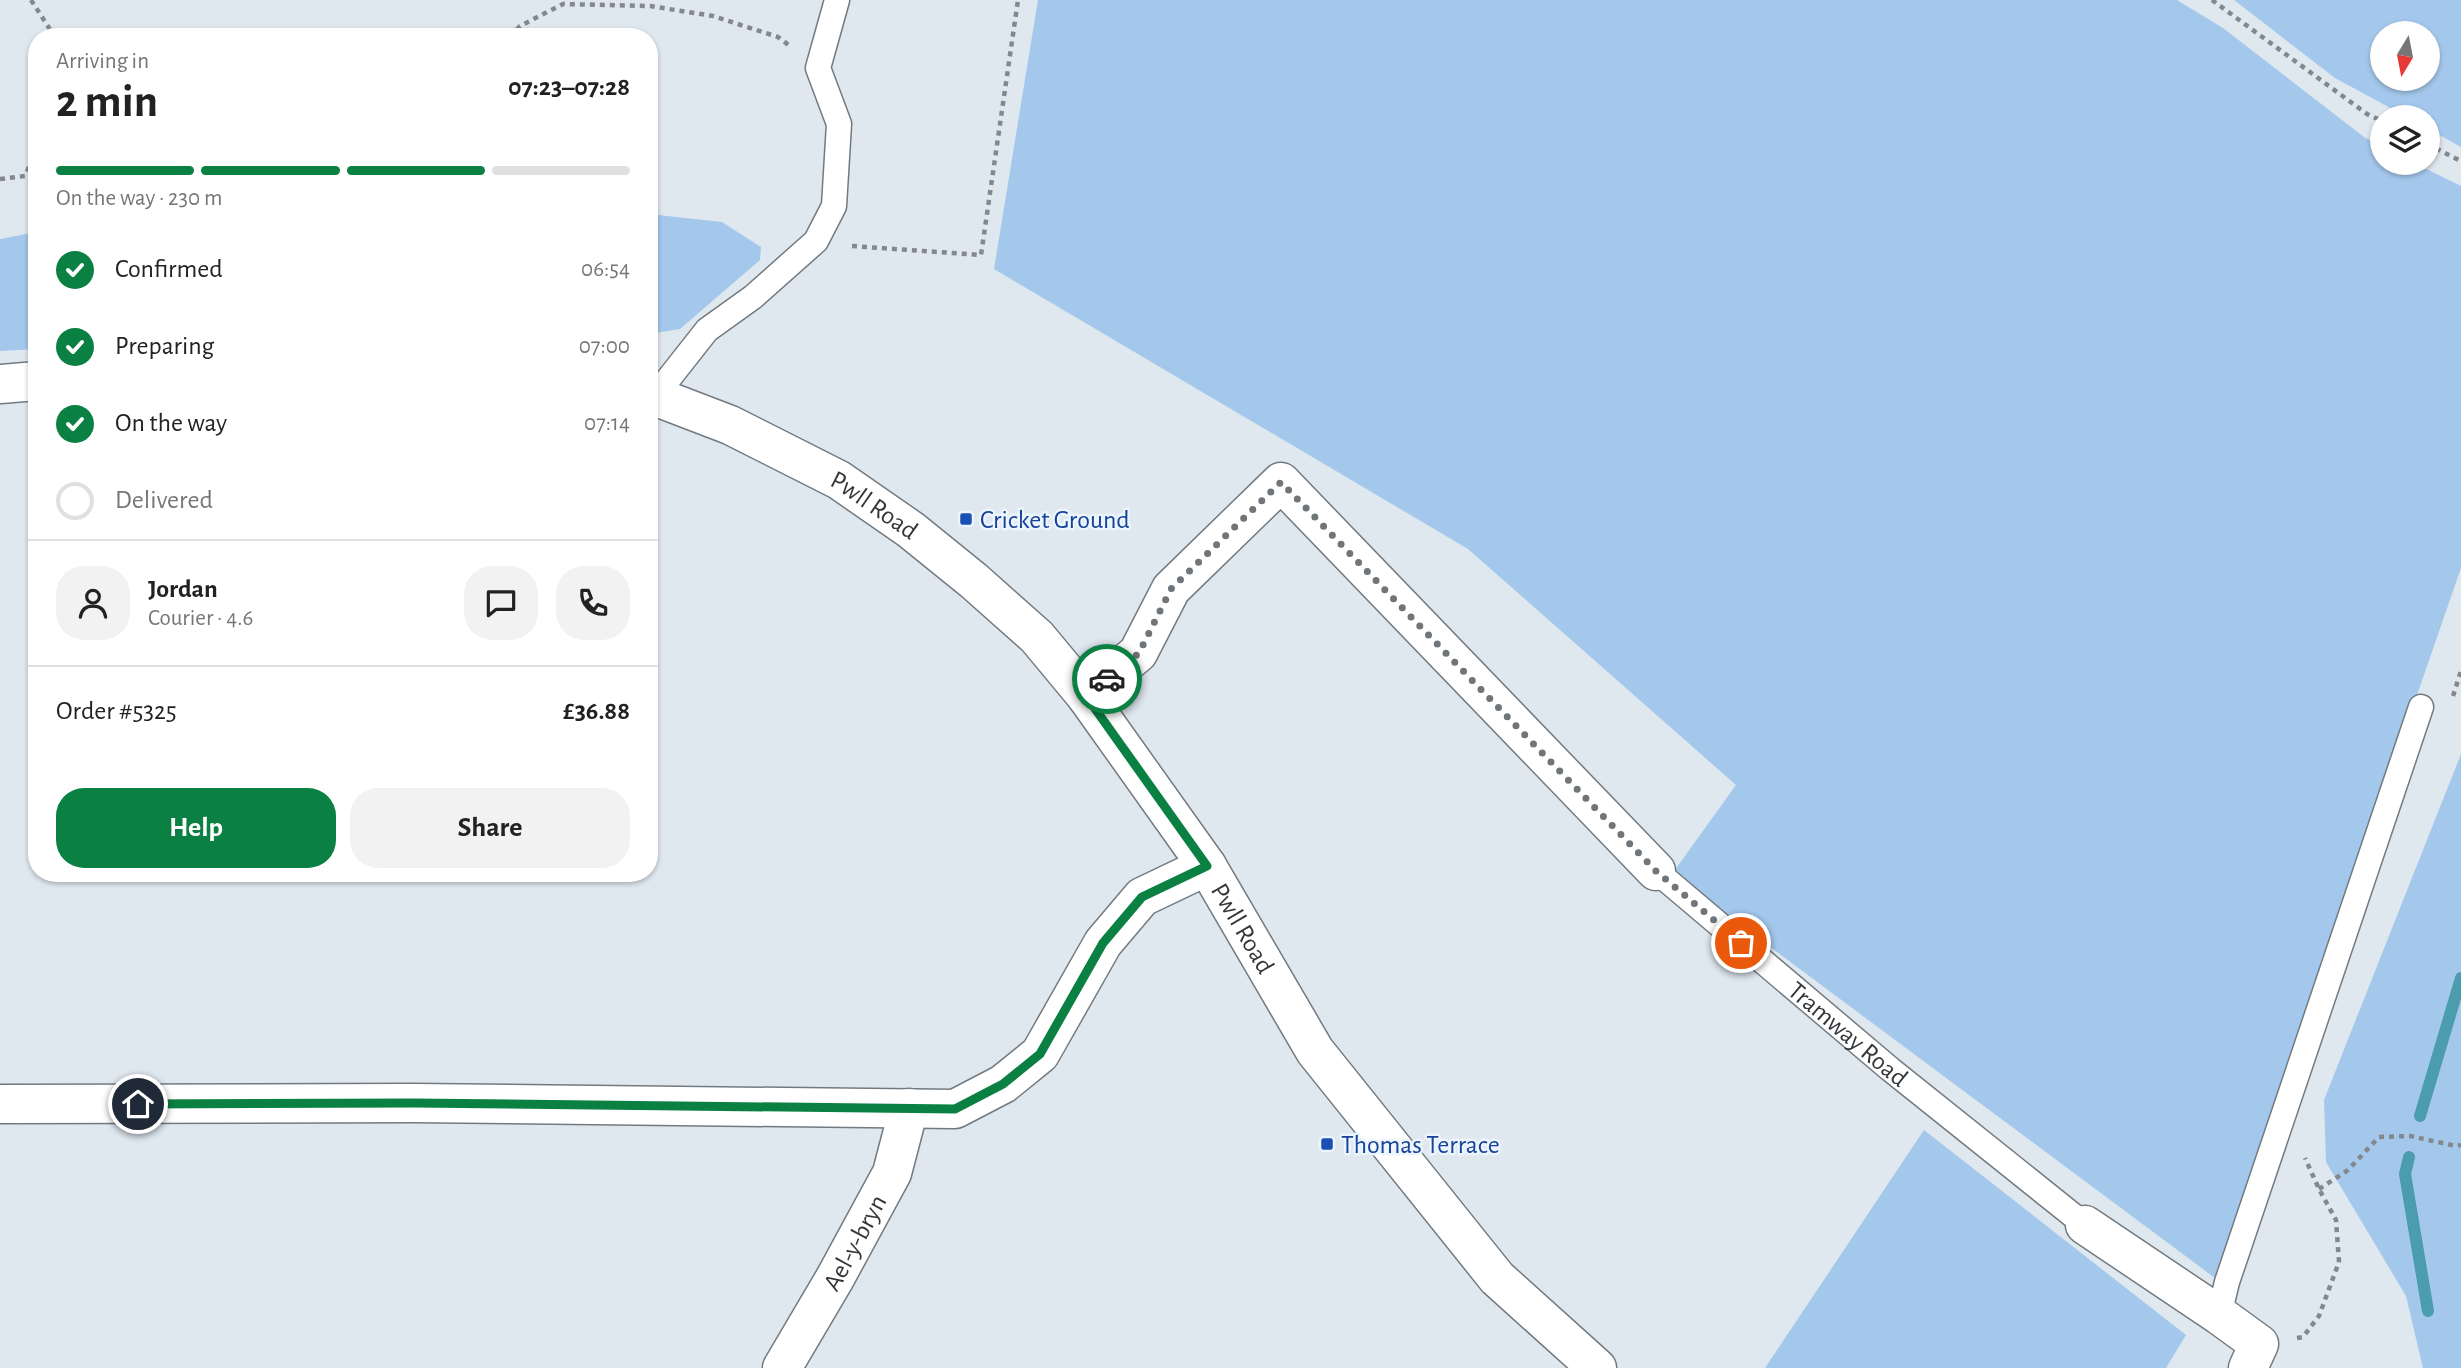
<!DOCTYPE html>
<html lang="en">
<head>
<meta charset="utf-8">
<style>
  body { margin:0; font-family:"Alegreya Sans",sans-serif; background:#f2f2f2; color:#222; height:100vh; display:flex; flex-direction:column; font-size:26px; white-space:nowrap }
  * { box-sizing:border-box; margin:0 }
  p { font-size:23px; color:#767676 }
  .icon { flex:none; width:38px; height:38px; fill:none; stroke:currentColor; stroke-width:2; stroke-linecap:round; stroke-linejoin:round }
  .map { position:relative; flex:1; overflow:hidden }
  .drawer { position:absolute; left:28px; top:28px; width:630px; height:854px; display:flex; flex-direction:column; background:#fff; border-radius:28px; box-shadow:0 2px 5px #0004 }
  .drawer>* { flex:none }
  .needle { width:46px; rotate:190deg }
  .controls { position:absolute; left:2370px; top:21px; display:grid; gap:14px }
  .controls a { display:grid; place-items:center; width:70px; height:70px; border-radius:50%; background:#fff; box-shadow:0 2px 5px #0004; font-size:35px }
  .pin { position:absolute; display:grid; place-items:center; width:60px; height:60px; color:#fff; margin:-30px; border:4px solid #fff; border-radius:50%; box-shadow:0 2px 7px #0007 }
  .courier { position:absolute; display:grid; place-items:center; width:70px; height:70px; margin:-35px; border:5px solid #0b8043; border-radius:50%; background:#fff; color:#222; box-shadow:0 2px 9px #0007 }
  .head em { font-style:normal; font-weight:700 }
  .head div { display:flex; flex-direction:column-reverse }
  .head { display:flex; align-items:center; justify-content:space-between; height:119px; padding:0 28px }
  h1 { font-size:46px; font-weight:700; line-height:52px }
  .bar { display:grid; grid-template-columns:repeat(4,1fr); gap:10px 7px; align-content:center; height:84px; padding:0 28px }
  .bar i { height:9px; border-radius:5px; background:#e0e0e0 }
  .bar .active { background:#0b8043 }
  .bar p { grid-column:span 4 }
  .line { display:flex; align-items:center; gap:18px; padding:0 28px; border-top:2px solid #e0e0e0 }
  .line div { flex:1 }
  .round { display:grid; place-items:center; flex:none; width:74px; height:74px; border-radius:28px; background:#f2f2f2 }
  ol { padding:0 28px; list-style:none }
  li { display:flex; align-items:center; gap:21px; height:77px }
  li p { margin-inline-start:auto }
  li .icon { padding:7px; border-radius:50%; background:#0b8043; color:#fff; stroke-width:4 }
  li:last-child { color:#767676 }
  li i { width:38px; height:38px; border:4px solid #e0e0e0; border-radius:50% }
  .cta { display:flex; gap:14px; margin-top:auto; padding:14px 28px }
  .cta a { flex:1; height:80px; border-radius:28px; background:#0b8043; color:#fff; font-size:28px; font-weight:700; line-height:80px; text-align:center }
  .cta a+a { background:#f2f2f2; color:#222 }
  .map>svg:first-child { display:block }
  .green { fill:#a4c8ec; fill-rule:evenodd }
  .lines { fill:none; stroke-linecap:round; stroke-linejoin:round }
  .stream { stroke:#4b9cac; stroke-width:12 }
  .service-casing { stroke:#727a81; stroke-width:27 }
  .minor-casing { stroke:#727a81; stroke-width:41 }
  .primary-casing { stroke:#727a81; stroke-width:41 }
  .path { stroke:#83888d; stroke-width:4.5; stroke-dasharray:5 5; stroke-linecap:butt }
  .service { stroke:#fff; stroke-width:24 }
  .minor { stroke:#fff; stroke-width:38 }
  .primary { stroke:#fff; stroke-width:38 }
  .done { stroke:#707579; stroke-width:7; stroke-dasharray:0 12.6 }
  .route { stroke:#0b8043; stroke-width:9 }
  .transit-dot { fill:#1a4fb4; stroke:#ecf4fd; stroke-width:2.5 }
  .labels { text-anchor:middle; stroke-width:5; stroke-linejoin:round; paint-order:stroke }
  .street-label { font-size:26px; fill:#34373a; stroke:#ecf4fd }
  .transit-label { font-size:26px; fill:#164399; stroke:#ecf4fd; text-anchor:start }
</style>
</head>
<body>
<div class="map">
<svg width="2461" height="1368" viewBox="0 0 2461 1368">
  <rect width="100%" height="100%" fill="#dfe7ef"/>
  <!-- green -->
  <path class="green" d="M 1038,0 L 2177,0 L 2223,28 L 2364,137 L 2382,146 L 2382,163 L 2414,163 L 2461,186 L 2461,568 L 2215,1278 L 1672,874 L 1736,785 L 1468,549 L 994,269 Z
    M 2234,0 L 2461,0 L 2461,147 L 2427,128 L 2427,117 L 2407,117 L 2335,78 ZM 2382,33 L 2427,33 L 2427,79 L 2382,79 Z
    M 649,214 L 722,222 L 761,247 L 760,260 L 680,329 L 649,334 Z
    M 37,232 L 37,349 L 0,351 L 0,239 Z
    M 2461,754 L 2461,1368 L 2423,1368 L 2406,1296 L 2326,1162 L 2324,1100 Z
    M 1924,1130 L 2186,1335 L 2166,1368 L 1765,1368 Z"/>
  <g class="lines">
    <!-- stream -->
    <path class="stream" d="M 2420,1116 L 2461,978
      M 2409,1157 L 2405,1174 L 2428,1311"/>
    <defs>
      <g id="service">
        <path d="M 655,396 L 707,330 L 753,297 L 816,241 L 834,206 L 839,124 L 818,68 L 837,0"/>
        <path id="s1" d="M 1656,871 L 1890,1069 L 2085,1225"/>
        <path d="M 2219,1315 L 2227,1282 L 2421,707"/>
      </g>
      <g id="minor">
        <path d="M 1086,696 L 1138,653 L 1171,589 L 1281,482 L 1656,871"/>
        <path d="M 0,1104 L 414,1103 L 955,1109 L 1003,1084 L 1040,1054 L 1103,943 L 1142,897 L 1207,866"/>
        <path d="M 2085,1225 L 2219,1315 L 2259,1344 L 2248,1368"/>
        <path id="s2" d="M 782,1368 L 835,1278 L 892,1173 L 909,1108"/>
      </g>
      <g id="primary">
        <path d="M 0,384 L 37,381"/>
        <path id="s3" d="M 649,394 L 730,425 L 839,480 L 911,530 L 974,581 L 1037,637 L 1086,696 L 1207,866 L 1315,1051 L 1497,1278 L 1597,1368"/>
      </g>
    </defs>
    <!-- service casing -->
    <use href="#service" class="service-casing"/>
    <!-- minor casing -->
    <use href="#minor" class="minor-casing"/>
    <!-- primary casing -->
    <use href="#primary" class="primary-casing"/>
    <!-- path -->
    <path class="path" d="M 31,0 L 55,37
      M 2212,0 L 2367,114 L 2382,121
      M 510,37 L 520,26 L 563,4 L 650,6 L 713,16 L 778,37 L 790,46
      M 2427,144 L 2461,161
      M 0,179 L 25,176 L 37,149
      M 852,246 L 981,255 L 1018,0
      M 2453,696 L 2461,671
      M 2319,1189 L 2348,1170 L 2379,1137 L 2410,1136 L 2456,1146 L 2461,1145
      M 2297,1338 L 2303,1337 L 2319,1316 L 2339,1262 L 2336,1220 L 2319,1189 L 2305,1158"/>
    <!-- service -->
    <use href="#service" class="service"/>
    <!-- minor -->
    <use href="#minor" class="minor"/>
    <!-- primary -->
    <use href="#primary" class="primary"/>
  </g>
  <g class="lines">
    <!-- done -->
    <path class="done" d="M 1107,679 L 1139,653 L 1171,589 L 1281,482 L 1656,871 L 1741,943"/>
    <!-- route -->
    <path class="route" d="M 138,1104 L 414,1103 L 955,1109 L 1003,1084 L 1040,1054 L 1103,943 L 1142,897 L 1207,866 L 1086,696 L 1107,679"/>
  </g>
  <!-- markers -->
  <g class="transit-dot">
    <rect x="959" y="512" width="14" height="14" rx="3.5"/>
    <rect x="1320" y="1137" width="14" height="14" rx="3.5"/>
  </g>
  <g class="labels">
    <!-- street labels -->
    <g class="street-label">
      <text dy="9" stroke="none"><textPath href="#s3" startOffset="252">Pwll Road</textPath></text>
      <text dy="9" stroke="none"><textPath href="#s3" startOffset="819">Pwll Road</textPath></text>
      <text dy="9" stroke="none"><textPath href="#s1" startOffset="252">Tramway Road</textPath></text>
      <text dy="9" stroke="none"><textPath href="#s2" startOffset="145">Ael-y-bryn</textPath></text>
    </g>
    <!-- transit labels -->
    <g class="transit-label">
      <text x="980" y="528">Cricket Ground</text>
      <text x="1341" y="1153">Thomas Terrace</text>
    </g>
  </g>
</svg>
<div class="controls">
<a><svg class="needle" viewBox="-14 -14 28 28"><path d="M0-13l5 13h-10z" fill="#e53935"/><path d="M0 13l5-13h-10z" fill="#767676"/></svg></a>
<a><svg class="icon" aria-label="layers" viewBox="0 0 24 24"><path d="M12 4l9 5-9 5-9-5zM3 14l9 5 9-5"/></svg></a>
</div>
<div class="pin" style="left:1741px;top:943px;background:#ea580c"><svg class="icon" aria-label="bag" viewBox="0 0 24 24"><path d="M5 8h14l-1 12H6zM9 8a3 3 0 0 1 6 0"/></svg></div>
<div class="pin" style="left:138px;top:1104px;background:#1f2937"><svg class="icon" aria-label="home" viewBox="0 0 24 24"><path d="M3 11l9-7 9 7M6 9v11h12V9"/></svg></div>
<div class="courier" style="left:1107px;top:679px"><svg class="icon" aria-label="car" viewBox="0 0 24 24"><path d="M5 17H2v-5l4-1 3-4h7l3 4 3 1v5h-3M9 17h6M6 11h13"/><circle cx="7" cy="17" r="2"/><circle cx="17" cy="17" r="2"/></svg></div>
<section class="drawer">
<div class="head"><div><h1>2 min</h1><p>Arriving in</p></div><em>07:23–07:28</em></div>
<div class="bar"><i class="active"></i><i class="active"></i><i class="active"></i><i></i><p>On the way · 230 m</p></div>
<ol>
<li><svg class="icon" aria-label="check" viewBox="0 0 24 24"><path d="M5 12l5 5 9-10"/></svg>Confirmed<p>06:54</p></li>
<li><svg class="icon" aria-label="check" viewBox="0 0 24 24"><path d="M5 12l5 5 9-10"/></svg>Preparing<p>07:00</p></li>
<li><svg class="icon" aria-label="check" viewBox="0 0 24 24"><path d="M5 12l5 5 9-10"/></svg>On the way<p>07:14</p></li>
<li><i></i>Delivered</li>
</ol>
<div class="line" style="height:126px"><a class="round"><svg class="icon" aria-label="person" viewBox="0 0 24 24"><circle cx="12" cy="8" r="4"/><path d="M4 21q1-7 8-7t8 7"/></svg></a><div><b>Jordan</b><p>Courier · 4.6</p></div><a class="round"><svg class="icon" aria-label="chat" viewBox="0 0 24 24"><path d="M4 5h16v11H9l-5 4z"/></svg></a><a class="round"><svg class="icon" aria-label="phone" viewBox="0 0 24 24"><path d="M5 4h4l2 5-3 2q2 4 5 5l2-3 5 2v4C11 20 4 13 5 4z"/></svg></a></div>
<div class="line" style="height:91px"><div>Order #5325</div><b>£36.88</b></div>
<div class="cta"><a>Help</a><a>Share</a></div>
</section>
</div>
</body>
</html>
